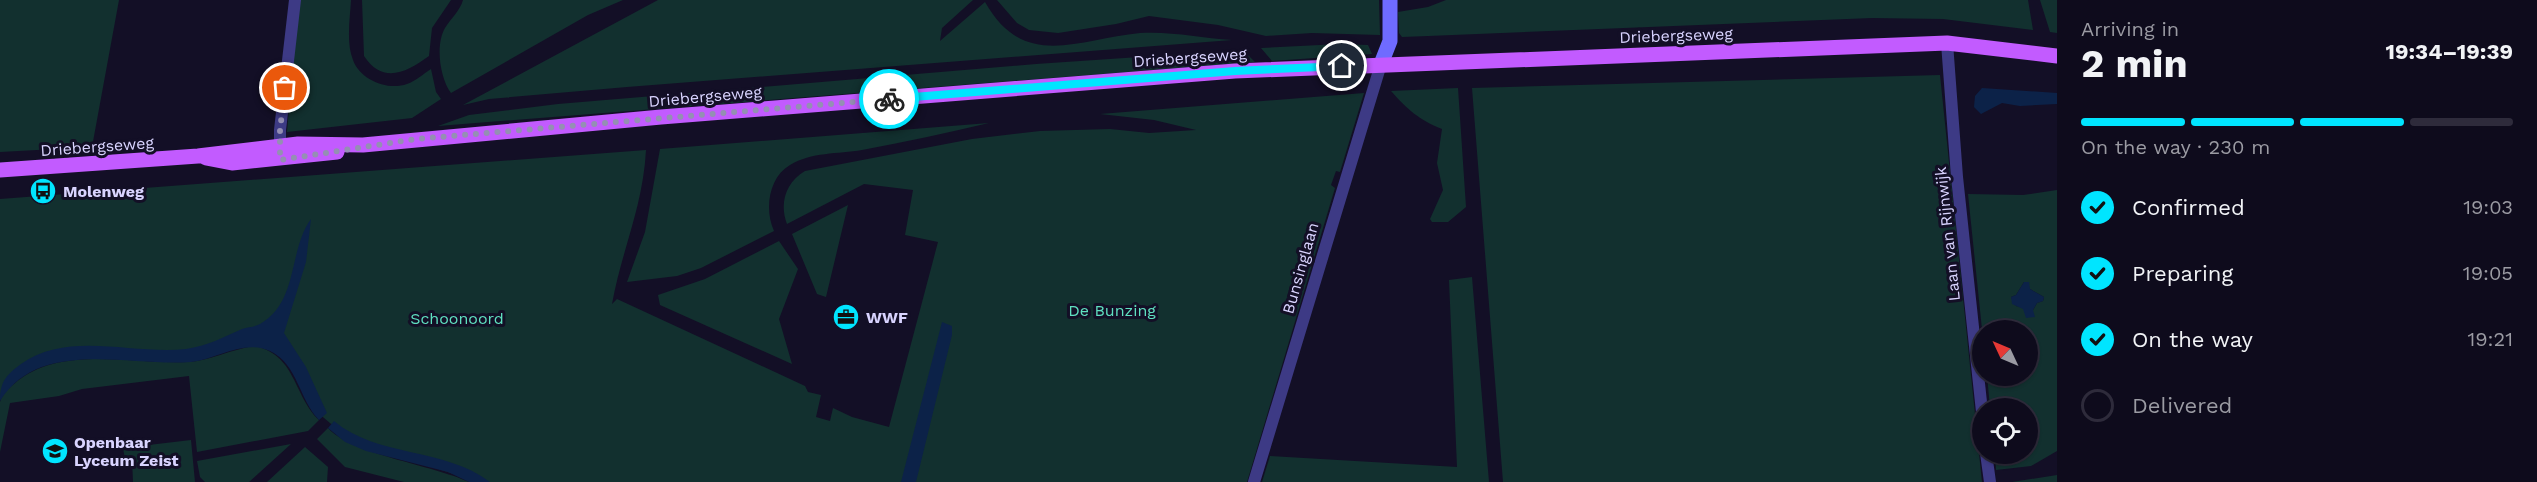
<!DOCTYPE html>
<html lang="en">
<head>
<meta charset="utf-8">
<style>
  body { margin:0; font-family:"Work Sans",sans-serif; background:#1c1929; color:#f1f3f6; height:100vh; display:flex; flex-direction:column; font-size:22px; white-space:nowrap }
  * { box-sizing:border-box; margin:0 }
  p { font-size:20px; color:#9b9ba3 }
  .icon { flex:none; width:33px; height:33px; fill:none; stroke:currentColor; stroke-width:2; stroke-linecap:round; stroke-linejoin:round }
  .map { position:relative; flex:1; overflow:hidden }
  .drawer { display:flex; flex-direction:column; background:#0e0b1c; width:480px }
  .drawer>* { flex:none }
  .needle { width:39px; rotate:314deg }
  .buttons { position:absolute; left:1972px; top:320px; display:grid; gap:12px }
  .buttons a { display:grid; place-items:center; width:66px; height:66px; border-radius:50%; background:#0e0b1c; box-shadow:0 2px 4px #0004,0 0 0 2px #2e2b3b; font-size:30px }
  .pin { position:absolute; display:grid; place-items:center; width:51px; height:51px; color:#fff; margin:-26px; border:3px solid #fff; border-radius:50%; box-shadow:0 2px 6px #0007 }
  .courier { position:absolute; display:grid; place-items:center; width:60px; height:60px; margin:-30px; border:4px solid #00e5ff; border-radius:50%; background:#fff; color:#222; box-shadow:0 2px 8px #0007 }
  .overview em { font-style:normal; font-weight:700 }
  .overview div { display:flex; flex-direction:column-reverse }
  .overview { display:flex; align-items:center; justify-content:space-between; height:102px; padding:0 24px }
  h1 { font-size:39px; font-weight:700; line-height:45px }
  .bar { display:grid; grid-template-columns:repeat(4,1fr); gap:9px 6px; align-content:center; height:72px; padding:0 24px }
  .bar i { height:8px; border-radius:4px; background:#2e2b3b }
  .bar .active { background:#00e5ff }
  .bar p { grid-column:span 4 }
  ol { padding:0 24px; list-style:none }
  li { display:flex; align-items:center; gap:18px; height:66px }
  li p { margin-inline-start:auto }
  li .icon { padding:6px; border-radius:50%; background:#00e5ff; color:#111; stroke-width:4 }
  li:last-child { color:#9b9ba3 }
  li i { width:33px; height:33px; border:3px solid #2e2b3b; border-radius:50% }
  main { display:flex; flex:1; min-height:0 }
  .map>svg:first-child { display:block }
  .green { fill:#12302f; fill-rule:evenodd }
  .water { fill:#0c2248 }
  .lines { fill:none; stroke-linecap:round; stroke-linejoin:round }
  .street { stroke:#3d3a85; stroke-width:12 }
  .secondary { stroke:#6f6bff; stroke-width:15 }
  .primary { stroke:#c25bff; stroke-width:15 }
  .done { stroke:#948fb3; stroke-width:6; stroke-dasharray:0 10.8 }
  .route { stroke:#00e5ff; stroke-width:8 }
  .labels { text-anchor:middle; stroke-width:6; stroke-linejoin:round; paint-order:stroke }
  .street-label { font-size:16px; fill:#d9d4ff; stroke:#130f26 }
  .poi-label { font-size:16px; font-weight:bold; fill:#d9d4ff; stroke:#130f26; text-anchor:start }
  .park-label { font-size:16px; fill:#5fe0c0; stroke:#130f26 }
</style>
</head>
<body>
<main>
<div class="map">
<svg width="2057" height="482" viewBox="0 0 2057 482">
  <rect width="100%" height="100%" fill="#130f26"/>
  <!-- green -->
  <path class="green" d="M 0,0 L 119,0 L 92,147 L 0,152 Z
    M 298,0 L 351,0 C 350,18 346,43 353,60 C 360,80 388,91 407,84 C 416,81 423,74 431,69 L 436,92 L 441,99 L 412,118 L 287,132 Z
    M 362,0 L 451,0 L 432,28 L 429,56 C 407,72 383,85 364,56 Z
    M 463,0 L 623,0 L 588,15 L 451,93 C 440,78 435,45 445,28 C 451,18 460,11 463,0 Z
    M 658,0 L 973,0 L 942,28 L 940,41 L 985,2 C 1024,71 1078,39 1140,33 C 1171,31 1201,38 1232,40 L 627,87 L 489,99 L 463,105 Z
    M 997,0 L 1379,0 L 1380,35 L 1312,33 L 1266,36 L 1218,25 L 1149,16 L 1116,24 L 1058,33 L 1029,30 L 1017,23 Z
    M 1446,0 L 2028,0 L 2033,30 L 1943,19 L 1872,18 L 1428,36 L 1402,37 L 1399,33 L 1398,12 L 1428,7 Z
    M 2040,0 L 2057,0 L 2057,33 L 2050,32 Z
    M 1340,44 L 1368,45 L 1372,54 L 1272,61 L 1261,48 Z
    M 1243,50 L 1255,62 L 438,126 L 469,115 L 558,104 L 1036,64 Z
    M 1940,75 L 1982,482 L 1503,482 L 1472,88 Z
    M 1458,88 L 1466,207 L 1448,222 L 1432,222 L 1430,219 L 1443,190 L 1437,163 L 1442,129 C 1419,120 1407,109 1391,91 Z
    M 1364,93 L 1340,172 L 1336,171 L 1331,185 L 1335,188 L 1247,482 L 478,482 L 350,440 L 317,412 L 284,351 L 257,332 L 190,353 L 62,355 L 16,374 L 0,397 L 0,199 L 646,150 C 643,207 622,249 612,304 L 617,299 L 805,386 L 808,392 L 821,395 L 816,417 L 830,421 L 833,408 L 852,417 L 889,427 L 938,242 L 905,235 L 913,190 L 864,184 L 787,224 C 779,203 786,182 805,171 L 972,139 L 1040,131 L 1110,129 L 1149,133 L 1196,130 L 1154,120 L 1100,114 Z
    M 989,123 C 947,133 905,142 862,150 C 838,154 811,152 790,165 C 769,177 764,209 774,231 L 701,268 L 677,276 L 627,282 L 645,232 L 660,149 Z
    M 2057,190 L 2057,451 L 2031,466 L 1996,470 L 1995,453 L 2028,453 L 2028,408 L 1990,408 L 1987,375 L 2028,375 L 2028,330 L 1983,330 L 1983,339 L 1968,194 L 2023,195 ZM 2024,282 L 2030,289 L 2044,297 L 2043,301 L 2037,303 L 2033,310 L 2016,306 L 2011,297 L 2016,295 Z
    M 848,205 L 826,297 L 817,294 L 792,234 Z
    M 779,241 L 798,269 L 779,319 L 792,364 L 660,305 L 658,295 L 705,279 Z
    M 1472,277 L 1489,482 L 1262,482 L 1270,456 L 1457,467 L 1449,280 Z
    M 254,346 C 296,354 293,395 319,420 L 308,431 L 197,452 L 189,376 L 82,389 L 59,396 L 10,403 L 0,452 C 0,437 0,416 0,402 C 2,394 9,388 14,384 C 60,344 132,365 187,362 C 210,361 232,349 254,346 Z
    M 328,428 C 351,454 432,465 469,482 L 404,482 L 345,467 L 317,439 Z
    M 191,440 L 195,482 L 133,482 L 132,459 L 125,459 L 123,448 Z
    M 291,444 L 249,482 L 205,482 L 200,477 L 197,461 Z
    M 305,447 L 328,467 L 327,482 L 267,482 Z
    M 2057,475 L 2057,482 L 2012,482 Z"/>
  <!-- water -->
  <path class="water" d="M 1982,88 L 2057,93 L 2057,104 L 2020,106 L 2002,103 L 1981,114 L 1974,107 L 1975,96 Z
    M 311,219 L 306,262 L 284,333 L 306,367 L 327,413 L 319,420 C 299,400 298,364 270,351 C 243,339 218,359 191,362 C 129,367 40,337 0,401 C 0,382 6,375 21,364 C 69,330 132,355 186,349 C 207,346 224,337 242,329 C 248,327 255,327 260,324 C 299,302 288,250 311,219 Z
    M 2024,282 L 2029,282 L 2030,289 L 2044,297 L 2043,301 L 2037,303 L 2033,310 L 2035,317 L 2026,318 L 2023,309 L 2012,304 L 2011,297 L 2016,295 Z
    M 942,322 L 952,326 L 952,335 L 916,482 L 901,482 Z
    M 334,421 C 378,458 444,447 490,482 L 469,482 L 448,472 L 366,451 L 345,442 L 328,428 Z"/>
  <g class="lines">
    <!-- street -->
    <path class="street" d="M 1947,43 L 1957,177 L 1983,421
      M 280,154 L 280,130 L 295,0
      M 1986,453 L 1990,482
      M 1254,482 L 1381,64"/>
    <!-- secondary -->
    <path class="secondary" d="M 1381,64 L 1390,41 L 1390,0"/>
    <!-- primary -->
    <path class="primary" d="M 206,158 L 232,163 L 337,152
      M 0,170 L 198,156 L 298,144 L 363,145 L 661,117 L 1235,71 L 1947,43 L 2057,56"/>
  </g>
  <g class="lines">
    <!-- done -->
    <path class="done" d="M 285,88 L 280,130 L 280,160 L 416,139 L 889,99"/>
    <!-- route -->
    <path class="route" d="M 889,99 L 1235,71 L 1342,66"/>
  </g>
  <!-- icons -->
  <defs>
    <symbol id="bus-disc" viewBox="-11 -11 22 22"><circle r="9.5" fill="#00e5ff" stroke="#130f26"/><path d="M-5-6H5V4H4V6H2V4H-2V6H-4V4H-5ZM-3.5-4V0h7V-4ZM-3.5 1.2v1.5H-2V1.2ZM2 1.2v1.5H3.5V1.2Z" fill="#111"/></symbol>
    <symbol id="office-disc" viewBox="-11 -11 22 22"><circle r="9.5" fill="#00e5ff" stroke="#130f26"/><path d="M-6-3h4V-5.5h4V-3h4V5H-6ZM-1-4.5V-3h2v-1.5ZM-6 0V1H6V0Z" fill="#111"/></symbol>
    <symbol id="school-disc" viewBox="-11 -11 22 22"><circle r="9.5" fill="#00e5ff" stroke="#130f26"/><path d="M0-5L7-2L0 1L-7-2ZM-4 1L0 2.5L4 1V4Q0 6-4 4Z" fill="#111"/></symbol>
  </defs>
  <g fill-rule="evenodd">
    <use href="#bus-disc" x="28" y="176" width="30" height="30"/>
    <use href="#office-disc" x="831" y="302" width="30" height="30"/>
    <use href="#school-disc" x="40" y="436" width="30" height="30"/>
  </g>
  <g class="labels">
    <!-- street labels -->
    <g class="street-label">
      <text transform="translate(1676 35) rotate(-2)" y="6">Driebergseweg</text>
      <text transform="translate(1190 57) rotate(-4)" y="6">Driebergseweg</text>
      <text transform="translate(705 96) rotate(-5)" y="6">Driebergseweg</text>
      <text transform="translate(97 146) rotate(-4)" y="6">Driebergseweg</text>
      <text transform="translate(1947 234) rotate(-96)" y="6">Laan van Rijnwijk</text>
      <text transform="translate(1300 268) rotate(-74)" y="6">Bunsinglaan</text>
    </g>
    <!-- poi labels -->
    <g class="poi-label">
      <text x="63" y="197">Molenweg</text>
      <text x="866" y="323">WWF</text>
      <text x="74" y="448">Openbaar<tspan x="74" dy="18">Lyceum Zeist</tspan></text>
    </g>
    <!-- park labels -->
    <g class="park-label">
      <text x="1112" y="316">De Bunzing</text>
      <text x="457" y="324">Schoonoord</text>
    </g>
  </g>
</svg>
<div class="buttons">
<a><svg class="needle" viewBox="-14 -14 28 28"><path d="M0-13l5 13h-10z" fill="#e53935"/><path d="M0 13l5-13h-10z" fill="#9b9ba3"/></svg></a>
<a><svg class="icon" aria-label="locate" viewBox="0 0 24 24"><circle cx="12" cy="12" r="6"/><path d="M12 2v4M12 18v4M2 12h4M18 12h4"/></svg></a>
</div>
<div class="pin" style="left:285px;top:88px;background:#ea580c"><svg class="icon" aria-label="bag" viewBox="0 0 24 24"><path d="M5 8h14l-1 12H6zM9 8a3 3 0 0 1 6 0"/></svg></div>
<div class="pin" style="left:1342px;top:66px;background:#1f2937"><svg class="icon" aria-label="home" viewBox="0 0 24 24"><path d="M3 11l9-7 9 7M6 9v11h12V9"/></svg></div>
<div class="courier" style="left:889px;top:99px"><svg class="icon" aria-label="bike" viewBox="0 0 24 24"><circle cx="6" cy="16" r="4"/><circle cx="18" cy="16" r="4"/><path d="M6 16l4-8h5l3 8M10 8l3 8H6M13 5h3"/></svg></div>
</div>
<section class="drawer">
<div class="overview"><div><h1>2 min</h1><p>Arriving in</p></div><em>19:34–19:39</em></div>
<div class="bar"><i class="active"></i><i class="active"></i><i class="active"></i><i></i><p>On the way · 230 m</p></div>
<ol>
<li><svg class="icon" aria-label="check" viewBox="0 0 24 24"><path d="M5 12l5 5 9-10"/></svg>Confirmed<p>19:03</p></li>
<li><svg class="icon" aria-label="check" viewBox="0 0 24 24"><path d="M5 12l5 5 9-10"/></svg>Preparing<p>19:05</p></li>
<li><svg class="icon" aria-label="check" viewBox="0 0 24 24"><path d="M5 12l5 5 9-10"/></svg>On the way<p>19:21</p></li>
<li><i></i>Delivered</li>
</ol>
</section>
</main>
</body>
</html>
